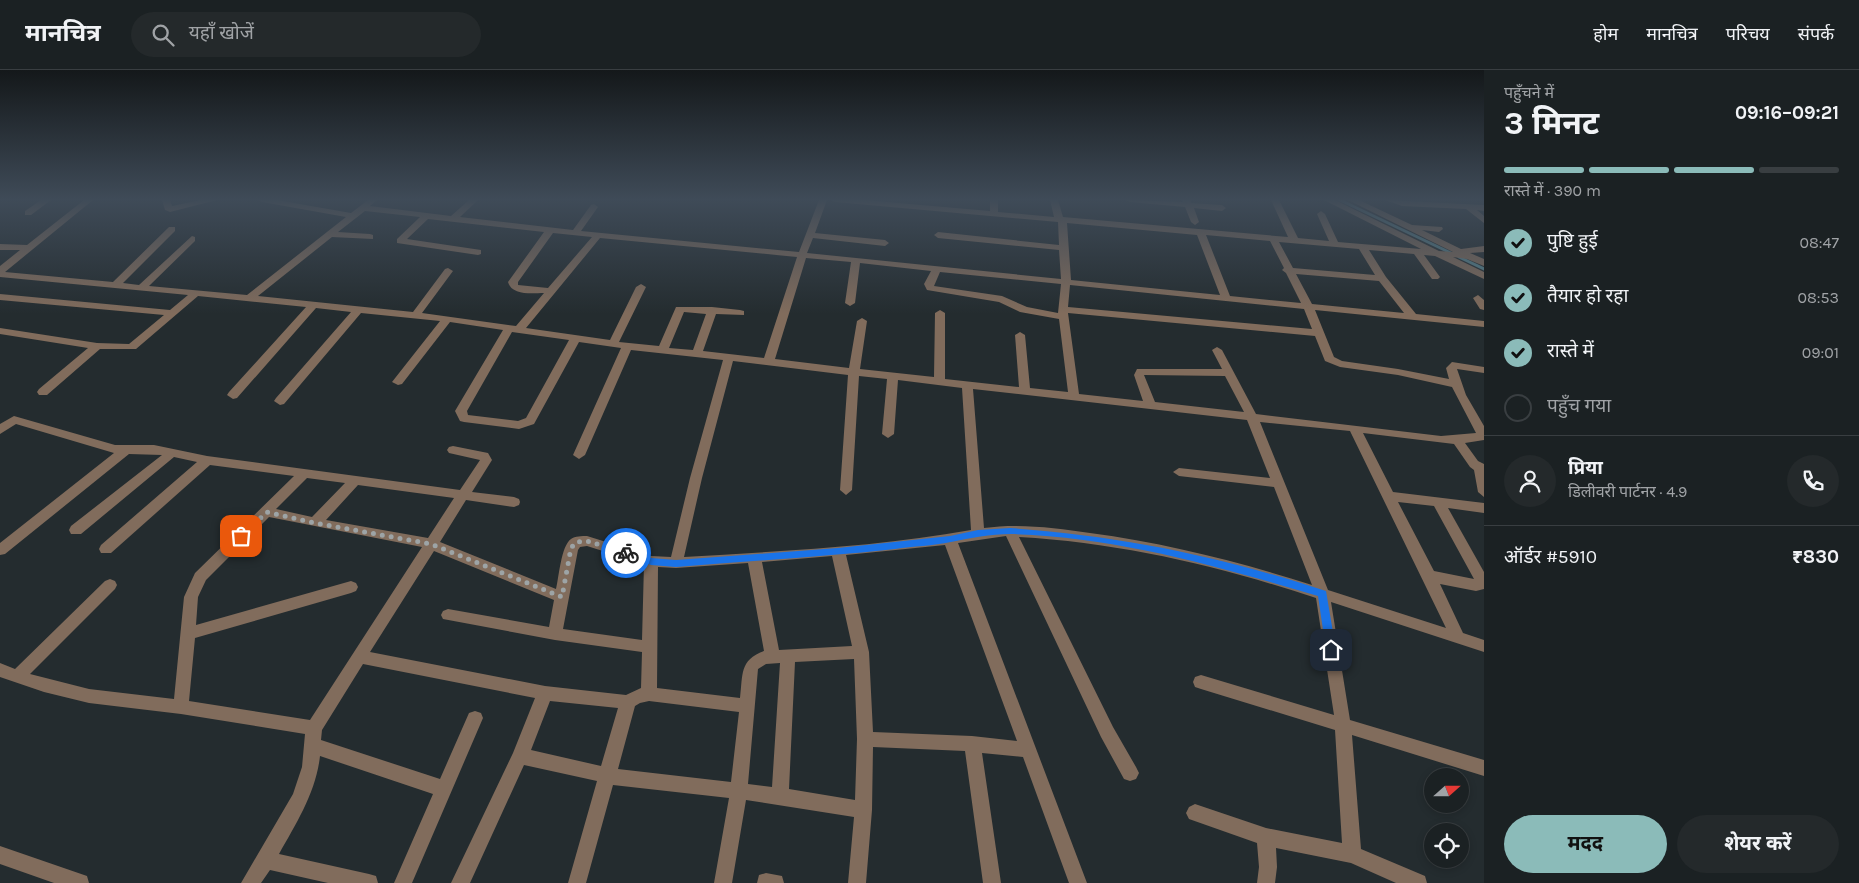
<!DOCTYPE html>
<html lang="hi">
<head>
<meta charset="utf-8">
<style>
  body { margin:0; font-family:Karla,"Noto Sans Devanagari",sans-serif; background:#24292b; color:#f1f3f6; height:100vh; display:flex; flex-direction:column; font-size:19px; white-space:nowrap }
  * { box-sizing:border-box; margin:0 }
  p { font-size:16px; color:#a0a3a6 }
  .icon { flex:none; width:28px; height:28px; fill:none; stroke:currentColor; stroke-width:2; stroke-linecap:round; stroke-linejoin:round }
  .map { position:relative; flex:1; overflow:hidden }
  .details { display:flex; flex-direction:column; background:#1b2123; width:375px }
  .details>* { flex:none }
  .needle { width:32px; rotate:69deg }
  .tools { position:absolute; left:1424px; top:698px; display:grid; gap:10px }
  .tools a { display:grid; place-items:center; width:45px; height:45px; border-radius:50%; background:#1b2123; box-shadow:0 2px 8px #0003,0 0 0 1px #393e41; font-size:25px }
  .pin { position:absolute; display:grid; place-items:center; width:42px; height:42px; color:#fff; margin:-21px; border-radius:10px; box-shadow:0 2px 8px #0006 }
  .courier { position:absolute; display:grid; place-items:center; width:50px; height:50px; margin:-25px; border:4px solid #1a73e8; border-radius:50%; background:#fff; color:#222; box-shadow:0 1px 6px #0007 }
  .summary em { font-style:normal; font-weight:700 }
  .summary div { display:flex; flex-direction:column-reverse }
  .summary { display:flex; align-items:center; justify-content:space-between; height:85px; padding:0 20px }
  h1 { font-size:32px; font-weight:700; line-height:38px }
  .bar { display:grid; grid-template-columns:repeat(4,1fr); gap:8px 5px; align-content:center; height:60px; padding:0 20px }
  .bar i { height:6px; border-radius:4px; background:#393e41 }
  .bar .selected { background:#8bbbb9 }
  .bar p { grid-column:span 4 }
  .line { display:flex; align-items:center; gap:12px; padding:0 20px; border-top:1px solid #393e41 }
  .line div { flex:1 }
  .round { display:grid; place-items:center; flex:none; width:52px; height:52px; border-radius:26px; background:#24292b }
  ol { padding:0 20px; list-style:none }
  li { display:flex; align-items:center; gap:15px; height:55px }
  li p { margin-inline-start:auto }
  li .icon { padding:5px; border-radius:50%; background:#8bbbb9; color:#111; stroke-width:4 }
  li:last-child { color:#a0a3a6 }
  li i { width:28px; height:28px; border:2px solid #393e41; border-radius:50% }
  .primary-button { display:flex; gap:10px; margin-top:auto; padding:10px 20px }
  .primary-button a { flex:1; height:58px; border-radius:30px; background:#8bbbb9; color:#111; font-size:20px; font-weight:700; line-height:58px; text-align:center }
  .primary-button a+a { background:#24292b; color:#f1f3f6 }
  header { display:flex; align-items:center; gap:30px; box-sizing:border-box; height:70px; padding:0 25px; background:#1b2123; border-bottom:1px solid #393e41 }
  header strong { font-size:24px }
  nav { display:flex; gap:28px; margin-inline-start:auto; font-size:18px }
  .search { width:350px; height:45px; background:#24292b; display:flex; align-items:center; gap:12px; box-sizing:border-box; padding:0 18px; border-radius:28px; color:#a0a3a6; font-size:19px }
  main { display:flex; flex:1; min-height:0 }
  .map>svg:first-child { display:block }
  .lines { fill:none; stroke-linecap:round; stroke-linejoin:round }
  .stream { stroke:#57828c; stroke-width:3 }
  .minor { fill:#816c5c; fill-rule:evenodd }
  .route { fill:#1a73e8 }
  .done { stroke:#9da4a6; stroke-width:5; stroke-dasharray:0 9 }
</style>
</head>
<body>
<header>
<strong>मानचित्र</strong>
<div class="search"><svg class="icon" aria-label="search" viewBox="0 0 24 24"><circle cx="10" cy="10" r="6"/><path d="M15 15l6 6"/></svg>यहाँ खोजें</div>
<nav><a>होम</a><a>मानचित्र</a><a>परिचय</a><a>संपर्क</a></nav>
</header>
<main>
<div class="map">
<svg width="1484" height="813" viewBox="0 0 1484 813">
  <rect width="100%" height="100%" fill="#242c2f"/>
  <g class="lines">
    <!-- stream -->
    <path class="stream" d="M 1340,130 L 1453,184
      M 1459,187 L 1484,199"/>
    <!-- minor -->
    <path class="minor" d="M 41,130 L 51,130 L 31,145 L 25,145 L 25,141 Z
      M 84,130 L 93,130 L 5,202 L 113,212 L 169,157 L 175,157 L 175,161 L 123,213 L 139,215 L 192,166 L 195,167 L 195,171 L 149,216 L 247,225 L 346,147 L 262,132 L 258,130 L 277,130 L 351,143 L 368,130 L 377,130 L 370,136 L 451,146 L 469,130 L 478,130 L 460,147 L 573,160 L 591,135 L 594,134 L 598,137 L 581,161 L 799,182 L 819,130 L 827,130 L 815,163 L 885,170 L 889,173 L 885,176 L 813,168 L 807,183 L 1061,209 L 1059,180 L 938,168 L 934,165 L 938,162 L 1059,175 L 1058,152 L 835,132 L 831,130 L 864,130 L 990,141 L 990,130 L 998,130 L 998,142 L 1054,147 L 1050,130 L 1058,130 L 1063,147 L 1288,167 L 1271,130 L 1279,130 L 1298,168 L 1329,171 L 1317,144 L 1321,141 L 1325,144 L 1338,172 L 1421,179 L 1324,130 L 1335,130 L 1439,181 L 1453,182 L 1348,130 L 1359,130 L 1412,155 L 1442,157 L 1443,159 L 1439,162 L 1422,160 L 1461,179 L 1484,176 L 1484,182 L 1470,183 L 1484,189 L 1484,196 L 1467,189 L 1453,187 L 1484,202 L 1484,209 L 1435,186 L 1424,185 L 1440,207 L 1438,209 L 1432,209 L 1414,184 L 1369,180 L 1386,207 L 1416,244 L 1484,251 L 1484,257 L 1315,240 L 1334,287 L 1342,291 L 1398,299 L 1449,309 L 1446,298 L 1452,292 L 1484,297 L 1484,303 L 1457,299 L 1466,325 L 1484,356 L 1484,370 L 1465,373 L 1478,391 L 1484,394 L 1484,427 L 1478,422 L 1474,400 L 1470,397 L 1454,374 L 1363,363 L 1393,422 L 1484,433 L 1484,443 L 1448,438 L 1484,502 L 1484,519 L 1476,521 L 1440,514 L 1463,563 L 1484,570 L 1484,582 L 1331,532 L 1350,650 L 1484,690 L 1484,706 L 1352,665 L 1361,779 L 1425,806 L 1427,813 L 1396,813 L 1351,793 L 1276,778 L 1277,797 L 1275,813 L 1257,813 L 1259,797 L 1257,773 L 1189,749 L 1186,743 L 1189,737 L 1195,734 L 1266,758 L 1342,773 L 1335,660 L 1201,619 L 1195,617 L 1193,612 L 1195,607 L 1201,605 L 1334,645 L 1316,528 C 1219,496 1122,473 1019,467 L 1113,657 L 1136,697 L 1139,703 L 1136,709 L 1130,711 L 1124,709 L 1101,667 L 1006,466 L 958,473 L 1087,813 L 1069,813 L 1023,687 L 982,683 L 1001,813 L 983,813 L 965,681 L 873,677 L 872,740 L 866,813 L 848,813 L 854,747 L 746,730 L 732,813 L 714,813 L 729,728 L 613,715 L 586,813 L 568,813 L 597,711 L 524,695 L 470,813 L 451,813 L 513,683 L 535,628 L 363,594 L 322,660 L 321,670 L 440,709 L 469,643 L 475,641 L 481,643 L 483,648 L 412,813 L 394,813 L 433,724 L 320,686 C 316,722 297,752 279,784 L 369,804 L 376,806 L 378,813 L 328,813 L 270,800 L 261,813 L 241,813 L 293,724 L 302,697 L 305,664 L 181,644 L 89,633 L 44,622 L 0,607 L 0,593 L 15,599 L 105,511 L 110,509 L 115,511 L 117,515 L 115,519 L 30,604 L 89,619 L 174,629 L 184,527 L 195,503 L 294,406 L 210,395 L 111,483 L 101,483 L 99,479 L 101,475 L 197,392 L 174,387 L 81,464 L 71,464 L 69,460 L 71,456 L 162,385 L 129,384 L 5,484 L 0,485 L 0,473 L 114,383 L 16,354 L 0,364 L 0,354 L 14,346 L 115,375 L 154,375 L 207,386 L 460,420 L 480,390 L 449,383 L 447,380 L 449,377 L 453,376 L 488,383 L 492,390 L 472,422 L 514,427 L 519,429 L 520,432 L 519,435 L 514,437 L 466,430 L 440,472 L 556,519 C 559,507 561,476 571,469 C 575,466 582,466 587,466 L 651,486 L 671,487 L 690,408 L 723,290 L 631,280 L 585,385 L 579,389 L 573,385 L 621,278 L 579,272 L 534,354 L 519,359 L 464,352 L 460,351 L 455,341 L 503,260 L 450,252 L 402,314 L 398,315 L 392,312 L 440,251 L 361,243 L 284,334 L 280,335 L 274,331 L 276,328 L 351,242 L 316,238 L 237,328 L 233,329 L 227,325 L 229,322 L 306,237 L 198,226 L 136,279 L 100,279 L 47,325 L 39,325 L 37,322 L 39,319 L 88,278 L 0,264 L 0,258 L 97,273 L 129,274 L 164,245 L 0,230 L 0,224 L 170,240 L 188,225 L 0,207 L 0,196 L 20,180 L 0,180 L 0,174 L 27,175 ZM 365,141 L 420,147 L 397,169 L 397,173 L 478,185 L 481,184 L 481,180 L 407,169 L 428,149 L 544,162 L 508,212 C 512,226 532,223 544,223 L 516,256 L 422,243 L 453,201 L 448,198 L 445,199 L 413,242 L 258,226 L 332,167 L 373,169 L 373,165 L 370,164 L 338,162 ZM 1067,153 L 1197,165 L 1220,225 L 1071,210 ZM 553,163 L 592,167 L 548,218 L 518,215 L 518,212 ZM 1206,165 L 1270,171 L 1284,198 L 1282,200 L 1286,203 L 1301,233 L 1230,226 ZM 600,168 L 797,187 L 764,288 L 703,281 L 716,244 L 744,245 L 744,241 L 740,240 L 712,237 L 676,237 L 659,276 L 619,272 L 646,217 L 641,214 L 636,217 L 610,270 L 526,258 ZM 1279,172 L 1359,179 L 1375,205 L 1293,198 ZM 806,188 L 851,192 L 845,233 L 850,236 L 855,233 L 860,193 L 931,201 L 924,214 L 927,220 L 999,232 L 1020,242 L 1059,249 L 1068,322 L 1030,318 L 1025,265 L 1020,262 L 1015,265 L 1019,317 L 945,309 L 945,243 L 940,240 L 935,243 L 934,307 L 860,299 L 867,251 L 862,248 L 857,251 L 849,298 L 775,289 ZM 940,202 L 1061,214 L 1058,243 L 1027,237 L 1002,226 L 934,216 ZM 1296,204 L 1379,211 L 1404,243 L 1312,234 ZM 1070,215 L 1304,239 L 1312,259 L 1068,237 ZM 684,242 L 706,244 L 693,280 L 669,278 ZM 1068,243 L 1315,266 L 1325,291 L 1340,297 L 1398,305 L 1452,317 L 1476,363 L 1441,366 L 1256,344 L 1222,280 L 1217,277 L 1212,280 L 1222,299 L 1137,299 L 1134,305 L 1143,331 L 1079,324 ZM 512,262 L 569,270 L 526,348 L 518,351 L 468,345 L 467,341 ZM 733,291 L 848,305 L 840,420 L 846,425 L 852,420 L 859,306 L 887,309 L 882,364 L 888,368 L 894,364 L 898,310 L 962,318 L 971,460 C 877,477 780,481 684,487 L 702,408 ZM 1144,305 L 1225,306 L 1244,342 L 1155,332 ZM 973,319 L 1247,350 L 1270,408 L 1179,398 L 1173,402 L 1179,406 L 1274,417 L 1312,515 C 1240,492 1166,473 1090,463 C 1056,458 1019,453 984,458 ZM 1260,352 L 1350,361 L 1446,558 L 1328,520 ZM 307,408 L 345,413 L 312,447 L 276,439 ZM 358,415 L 454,428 L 428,468 L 326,450 ZM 1398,432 L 1434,436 L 1474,509 L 1434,501 ZM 269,447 L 422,477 L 310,650 L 189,631 L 195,568 L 351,523 L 356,521 L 358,517 L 356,513 L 351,511 L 196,555 L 198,527 L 206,510 ZM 945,475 L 1017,671 L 972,666 L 873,662 L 869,582 L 846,485 ZM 587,476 L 644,494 L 642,570 L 563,559 L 578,480 L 580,477 ZM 434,481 L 554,530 L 549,557 L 448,539 L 443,541 L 441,545 L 443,549 L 555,570 L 642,582 L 641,618 L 626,625 L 545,616 L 370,582 ZM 832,486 L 852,576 L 779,580 L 762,492 ZM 748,493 L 764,581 C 739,590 743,605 740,628 L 657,618 L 658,497 L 676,498 ZM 854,589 L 857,669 L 855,730 L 789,719 L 795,592 ZM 780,593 L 772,717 L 748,714 L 758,599 L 766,594 ZM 550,631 L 618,638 L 601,696 L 531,680 ZM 649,631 L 739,642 L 731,712 L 618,699 L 635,636 L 640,633 Z
      M 162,130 L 170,130 L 172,136 L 201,130 L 217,130 L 170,142 L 165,140 Z
      M 1126,130 L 1183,132 L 1182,130 L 1190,130 L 1191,133 L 1222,135 L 1226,138 L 1222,141 L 1194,138 L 1199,152 L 1195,155 L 1191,152 L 1185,137 L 1130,132 Z
      M 1385,130 L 1484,135 L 1484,141 L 1477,140 L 1484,146 L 1484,153 L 1466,139 L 1402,136 Z
      M 1478,225 L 1484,230 L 1484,240 L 1480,239 L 1473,228 Z
      M 0,776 L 87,806 L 89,813 L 54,813 L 0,794 Z
      M 766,803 L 782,806 L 784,813 L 757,813 L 759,805 Z"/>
  </g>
  <!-- sky -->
  <linearGradient id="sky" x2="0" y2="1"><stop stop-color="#14181a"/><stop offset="0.53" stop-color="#3f4b58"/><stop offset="1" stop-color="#3f4b58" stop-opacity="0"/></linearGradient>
  <rect width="1484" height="244" fill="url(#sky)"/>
  <!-- route -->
  <path class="route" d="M 1010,458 C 1122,466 1219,486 1326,521 L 1336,580 L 1331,584 L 1326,580 L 1318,526 C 1217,496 1117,467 1011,464 C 990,464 971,468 951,472 C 933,476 913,476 895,479 C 822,487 749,491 676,497 L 651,495 L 623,486 L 622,483 L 626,480 L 651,488 L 676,490 L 838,478 L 950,466 L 978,460 Z"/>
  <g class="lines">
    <!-- done -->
    <path class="done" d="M 241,466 L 267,442 L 315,453 L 431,474 L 562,527 L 571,478 L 576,472 L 587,471 L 626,483"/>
  </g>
</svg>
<div class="tools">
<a><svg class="needle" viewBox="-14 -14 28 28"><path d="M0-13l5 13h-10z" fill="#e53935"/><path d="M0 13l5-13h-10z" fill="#a0a3a6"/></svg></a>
<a><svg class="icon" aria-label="locate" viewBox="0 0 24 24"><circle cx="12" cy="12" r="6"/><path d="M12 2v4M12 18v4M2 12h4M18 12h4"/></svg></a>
</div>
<div class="pin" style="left:241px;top:466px;background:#ea580c"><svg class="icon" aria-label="bag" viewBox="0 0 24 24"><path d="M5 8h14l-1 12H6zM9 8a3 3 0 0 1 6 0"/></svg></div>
<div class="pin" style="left:1331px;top:580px;background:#1f2937"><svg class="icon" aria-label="home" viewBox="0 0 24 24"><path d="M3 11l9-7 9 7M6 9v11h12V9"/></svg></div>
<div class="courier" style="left:626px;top:483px"><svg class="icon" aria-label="bike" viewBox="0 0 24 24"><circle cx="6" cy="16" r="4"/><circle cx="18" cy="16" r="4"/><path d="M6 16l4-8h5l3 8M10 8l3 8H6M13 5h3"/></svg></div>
</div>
<section class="details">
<div class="summary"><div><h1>3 मिनट</h1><p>पहुँचने में</p></div><em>09:16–09:21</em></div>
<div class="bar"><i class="selected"></i><i class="selected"></i><i class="selected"></i><i></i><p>रास्ते में · 390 m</p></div>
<ol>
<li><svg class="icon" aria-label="check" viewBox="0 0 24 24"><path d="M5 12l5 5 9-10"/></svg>पुष्टि हुई<p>08:47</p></li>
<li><svg class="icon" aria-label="check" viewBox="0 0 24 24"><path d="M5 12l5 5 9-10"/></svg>तैयार हो रहा<p>08:53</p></li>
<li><svg class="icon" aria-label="check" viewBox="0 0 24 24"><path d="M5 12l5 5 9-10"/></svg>रास्ते में<p>09:01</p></li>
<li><i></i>पहुँच गया</li>
</ol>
<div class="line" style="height:90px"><a class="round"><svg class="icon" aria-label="person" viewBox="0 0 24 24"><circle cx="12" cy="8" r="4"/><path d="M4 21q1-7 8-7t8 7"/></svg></a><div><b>प्रिया</b><p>डिलीवरी पार्टनर · 4.9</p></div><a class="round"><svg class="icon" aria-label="phone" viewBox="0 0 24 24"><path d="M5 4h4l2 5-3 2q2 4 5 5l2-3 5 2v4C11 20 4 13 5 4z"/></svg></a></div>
<div class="line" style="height:65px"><div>ऑर्डर #5910</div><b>₹830</b></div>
<div class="primary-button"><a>मदद</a><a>शेयर करें</a></div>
</section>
</main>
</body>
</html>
